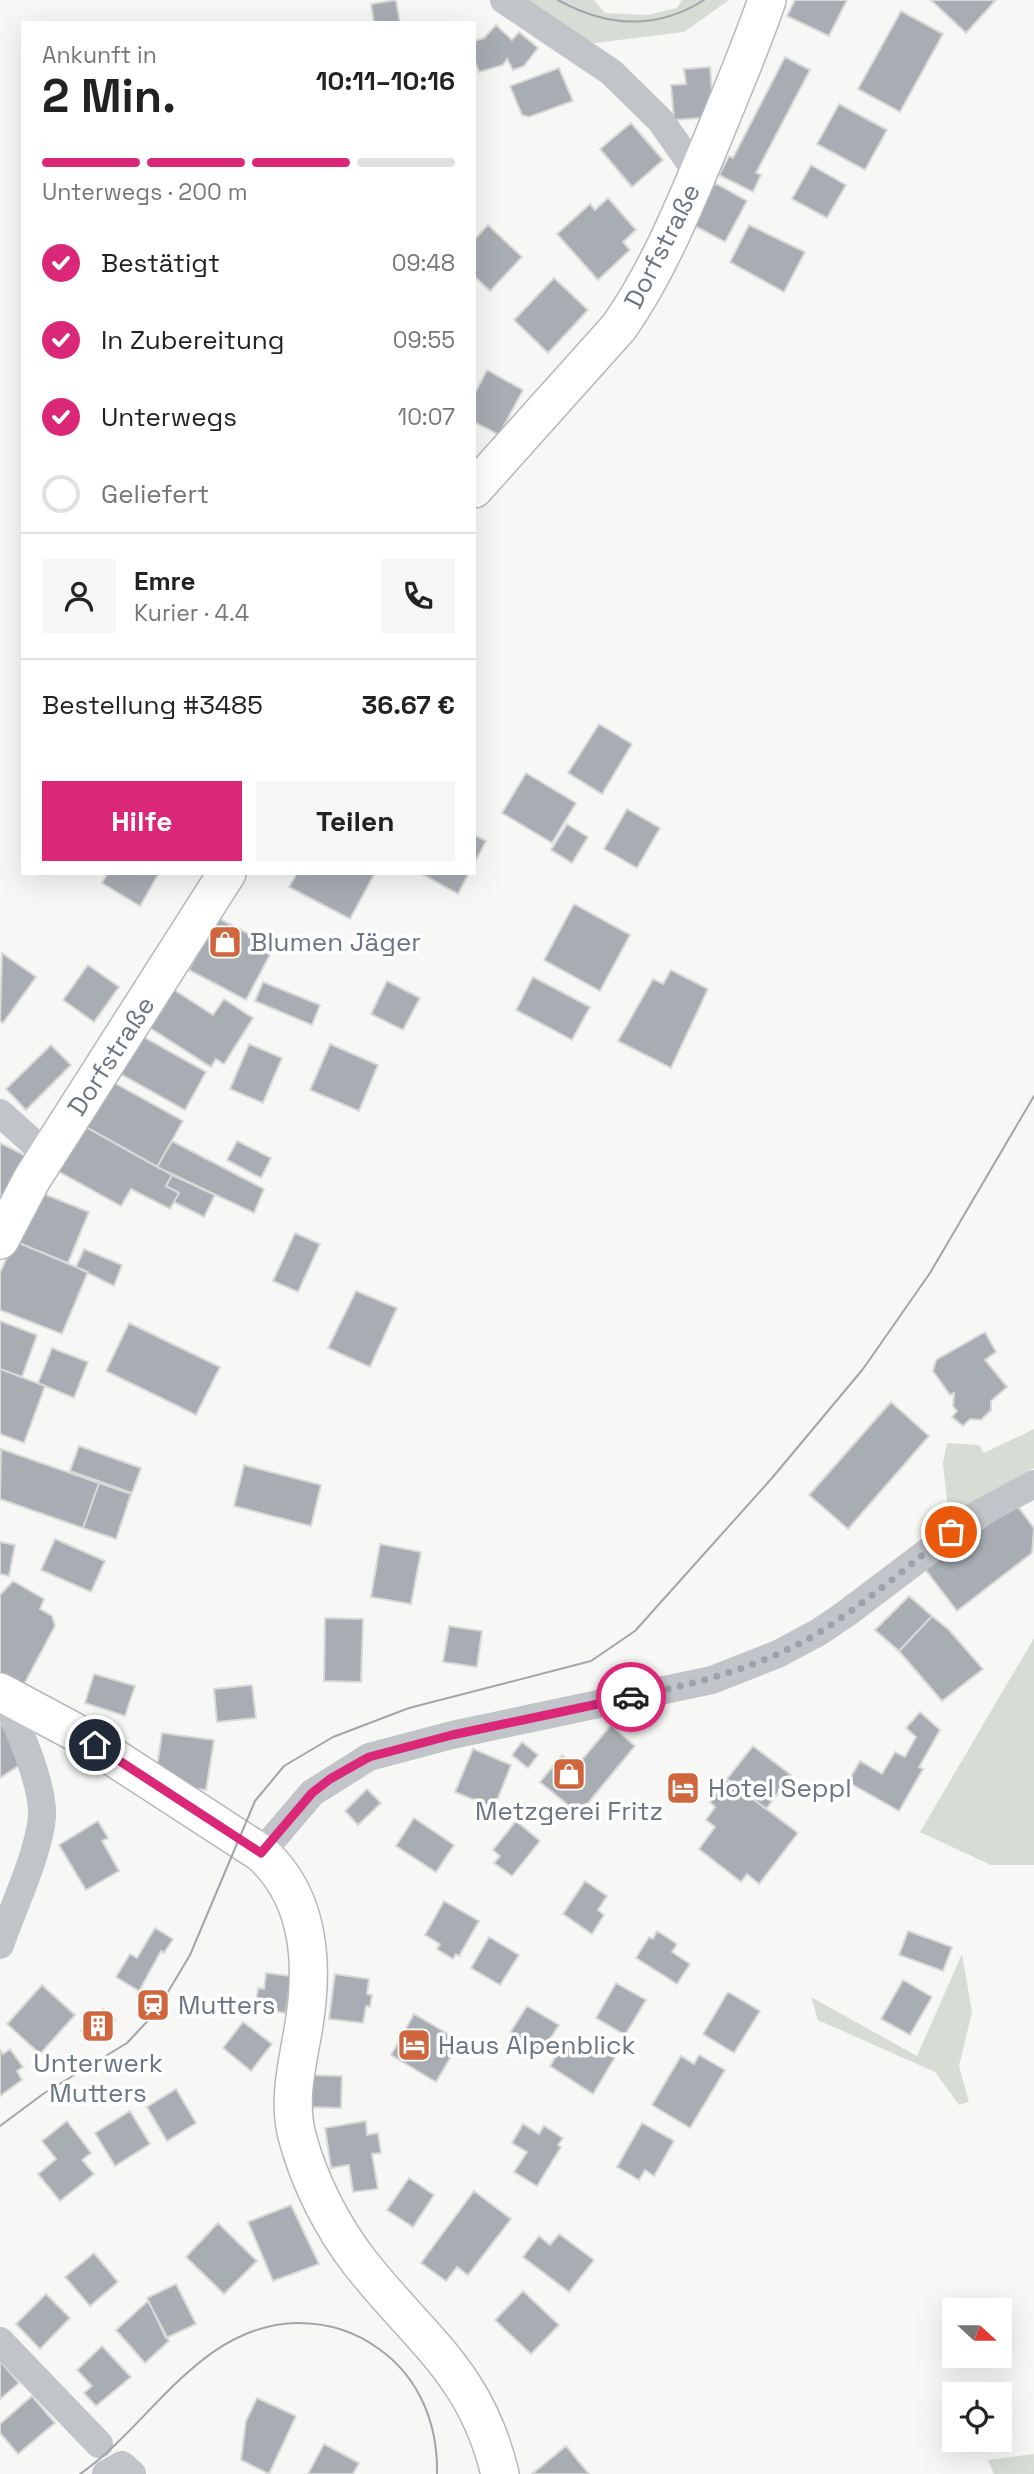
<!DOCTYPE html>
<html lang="de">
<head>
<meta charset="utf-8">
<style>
  body { margin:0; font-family:"Space Grotesk",sans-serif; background:#f6f6f6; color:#222; height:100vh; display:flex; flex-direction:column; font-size:26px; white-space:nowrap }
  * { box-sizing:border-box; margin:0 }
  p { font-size:23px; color:#767676 }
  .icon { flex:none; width:38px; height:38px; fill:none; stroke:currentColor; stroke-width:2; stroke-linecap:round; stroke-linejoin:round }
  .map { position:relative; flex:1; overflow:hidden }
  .details { position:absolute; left:21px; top:21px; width:455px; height:854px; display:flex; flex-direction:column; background:#fff; border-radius:0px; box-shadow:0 7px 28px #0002 }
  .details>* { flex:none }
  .needle { width:46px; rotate:111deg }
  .fabs { position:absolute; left:942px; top:2298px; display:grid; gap:14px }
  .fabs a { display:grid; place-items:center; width:70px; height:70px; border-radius:0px; background:#fff; box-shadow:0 7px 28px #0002; font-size:35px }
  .pin { position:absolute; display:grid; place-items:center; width:60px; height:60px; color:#fff; margin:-30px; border:4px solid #fff; border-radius:50%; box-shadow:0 2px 7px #0007 }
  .courier { position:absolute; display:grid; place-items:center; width:70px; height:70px; margin:-35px; border:5px solid #db2777; border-radius:50%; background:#fff; color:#222; box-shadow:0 2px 9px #0007 }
  .headline em { font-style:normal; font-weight:800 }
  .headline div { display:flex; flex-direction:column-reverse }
  .headline { display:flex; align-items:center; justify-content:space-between; height:119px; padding:0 21px }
  h1 { font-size:46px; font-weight:800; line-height:52px }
  .bar { display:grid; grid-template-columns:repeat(4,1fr); gap:10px 7px; align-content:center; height:84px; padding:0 21px }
  .bar i { height:9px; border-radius:5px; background:#e0e0e0 }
  .bar .active { background:#db2777 }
  .bar p { grid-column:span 4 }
  .line { display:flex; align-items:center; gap:18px; padding:0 21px; border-top:2px solid #e0e0e0 }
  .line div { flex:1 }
  .round { display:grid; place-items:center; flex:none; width:74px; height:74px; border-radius:0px; background:#f6f6f6 }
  ol { padding:0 21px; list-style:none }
  li { display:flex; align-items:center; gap:21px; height:77px }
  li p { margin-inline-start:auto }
  li .icon { padding:7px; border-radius:50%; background:#db2777; color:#fff; stroke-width:4 }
  li:last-child { color:#767676 }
  li i { width:38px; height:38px; border:4px solid #e0e0e0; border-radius:50% }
  .button { display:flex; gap:14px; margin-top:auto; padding:14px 21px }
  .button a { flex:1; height:80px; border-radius:0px; background:#db2777; color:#fff; font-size:28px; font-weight:800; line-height:80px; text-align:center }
  .button a+a { background:#f6f6f6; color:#222 }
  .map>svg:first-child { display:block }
  .green { fill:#d7dcd4 }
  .building { fill:#a7adb3; stroke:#d9d9d7; stroke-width:2 }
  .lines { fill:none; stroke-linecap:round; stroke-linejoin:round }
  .major-casing { stroke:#b5b8bc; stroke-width:40 }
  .minor { stroke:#c1c4c8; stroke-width:28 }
  .major { stroke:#fff; stroke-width:37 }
  .tram { stroke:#a1a6ab; stroke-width:2 }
  .done { stroke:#9ba3aa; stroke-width:7; stroke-dasharray:0 12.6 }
  .route { stroke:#db2777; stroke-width:9 }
  .labels { text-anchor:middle; stroke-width:7; stroke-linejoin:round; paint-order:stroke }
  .street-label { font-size:26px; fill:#6a7682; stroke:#fff }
  .poi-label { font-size:26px; fill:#6a7682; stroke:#fff; text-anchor:start }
</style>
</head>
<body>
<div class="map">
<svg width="1034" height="2474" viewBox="0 0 1034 2474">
  <rect width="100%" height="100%" fill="#f7f7f5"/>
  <!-- green -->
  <path class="green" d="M 520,0 L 594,0 L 605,13 L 647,15 L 677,8 L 682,0 L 729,0 L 684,32 L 586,44 Z
    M 1034,1429 L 1034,1468 L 949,1518 L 943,1463 L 947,1443 L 979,1445 L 984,1453 Z
    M 1034,1638 L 1034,1865 L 991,1865 L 920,1832 Z
    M 962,1954 L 972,2012 L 959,2066 L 969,2102 L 959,2105 L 935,2072 L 818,2020 L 811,1997 L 917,2056 Z
    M 1034,2454 L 1034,2474 L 994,2474 L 988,2460 Z"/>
  <!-- building -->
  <path class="building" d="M 396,0 L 400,23 L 374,23 L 371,4 Z
    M 795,0 L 847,0 L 829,36 L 787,16 Z
    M 931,0 L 996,0 L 966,33 Z
    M 901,11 L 943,34 L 900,112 L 858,89 Z
    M 496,25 L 512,40 L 519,32 L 538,48 L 524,66 L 513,70 L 507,59 L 503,65 L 479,72 L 474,59 L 474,41 L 484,38 Z
    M 785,57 L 810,70 L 756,173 L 761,175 L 753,192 L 719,175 L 729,156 L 733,158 Z
    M 710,67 L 714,117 L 674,120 L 671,85 L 686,84 L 684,69 Z
    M 559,68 L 573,101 L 529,117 L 522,115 L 510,86 Z
    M 839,104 L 887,130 L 865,170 L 817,144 Z
    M 631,123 L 663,160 L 632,187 L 600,149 Z
    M 811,165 L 846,185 L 827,218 L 792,199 Z
    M 715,183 L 747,201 L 725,242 L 693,225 Z
    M 608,198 L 636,230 L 623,242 L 630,250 L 598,280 L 557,234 L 590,204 L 595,210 Z
    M 488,225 L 522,257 L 490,291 L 474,276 L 474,240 Z
    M 749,225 L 805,252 L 784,292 L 730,262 Z
    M 554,278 L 588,310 L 548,353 L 514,320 Z
    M 487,370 L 523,390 L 499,435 L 474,422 L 474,395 Z
    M 599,724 L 632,744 L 602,794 L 568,773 Z
    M 526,773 L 576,803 L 552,843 L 502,813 Z
    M 627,809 L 660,828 L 637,868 L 604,849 Z
    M 567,824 L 588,837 L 572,863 L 551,850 Z
    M 474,835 L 486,841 L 474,864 Z
    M 108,873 L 159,873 L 140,906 L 102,883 Z
    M 297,873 L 375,873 L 350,919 L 289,887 Z
    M 420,873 L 469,873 L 458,894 Z
    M 574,904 L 630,935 L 600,991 L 544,960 Z
    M 216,917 L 274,947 L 246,1000 L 189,970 Z
    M 2,953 L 36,977 L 3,1023 L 0,1021 Z
    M 88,965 L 119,987 L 94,1022 L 63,1000 Z
    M 671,970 L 708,989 L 671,1068 L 618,1041 L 653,979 L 663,984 Z
    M 533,977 L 590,1007 L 572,1040 L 516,1010 Z
    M 387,981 L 420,998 L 403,1030 L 371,1014 Z
    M 263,982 L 320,1005 L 312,1025 L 255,1001 Z
    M 171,988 L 213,1015 L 224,999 L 253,1018 L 224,1064 L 216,1059 L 211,1067 L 147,1026 Z
    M 140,1035 L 206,1072 L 185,1110 L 119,1073 Z
    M 249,1044 L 282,1058 L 263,1103 L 230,1089 Z
    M 330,1044 L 378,1065 L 359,1111 L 310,1090 Z
    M 51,1045 L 71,1065 L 26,1110 L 6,1089 Z
    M 111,1081 L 183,1121 L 157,1167 L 86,1127 Z
    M 81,1124 L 172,1175 L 166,1186 L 179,1193 L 170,1209 L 131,1189 L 121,1206 L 56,1170 Z
    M 172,1141 L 264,1189 L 254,1213 L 157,1167 Z
    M 237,1141 L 271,1158 L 261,1178 L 227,1160 Z
    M 0,1143 L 28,1157 L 0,1207 Z
    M 172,1175 L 215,1195 L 204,1217 L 174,1202 L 179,1193 L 166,1186 Z
    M 34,1190 L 89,1212 L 68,1263 L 14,1241 Z
    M 295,1233 L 320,1244 L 298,1292 L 273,1281 Z
    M 14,1241 L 88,1272 L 62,1334 L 0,1310 L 0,1273 Z
    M 84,1249 L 122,1265 L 114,1286 L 76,1267 Z
    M 356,1291 L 397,1308 L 370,1367 L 328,1348 Z
    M 0,1321 L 37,1335 L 22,1377 L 0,1369 Z
    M 129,1323 L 220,1367 L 196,1415 L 106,1371 Z
    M 985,1332 L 996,1352 L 985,1360 L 1007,1387 L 991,1401 L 991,1410 L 981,1420 L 970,1419 L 963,1426 L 952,1417 L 957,1411 L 953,1406 L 954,1393 L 950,1395 L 933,1371 L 936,1360 Z
    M 52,1348 L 88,1362 L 74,1398 L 38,1383 Z
    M 0,1369 L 45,1386 L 24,1443 L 0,1434 Z
    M 891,1402 L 929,1436 L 848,1529 L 809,1495 Z
    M 79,1446 L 141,1468 L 132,1493 L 70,1471 Z
    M 1,1449 L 99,1483 L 83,1528 L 0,1499 Z
    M 244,1465 L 321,1485 L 311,1526 L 234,1506 Z
    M 99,1483 L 131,1494 L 116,1539 L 83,1528 Z
    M 1016,1504 L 1034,1528 L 1032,1553 L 957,1611 L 925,1569 Z
    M 55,1539 L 105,1561 L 91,1592 L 41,1570 Z
    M 0,1542 L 15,1545 L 9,1576 L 0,1574 Z
    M 380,1544 L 421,1552 L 411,1604 L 371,1597 Z
    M 13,1581 L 44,1599 L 40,1609 L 52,1616 L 55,1626 L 21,1690 L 0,1680 L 0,1595 Z
    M 909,1596 L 932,1616 L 899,1651 L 875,1630 Z
    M 932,1616 L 949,1630 L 983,1669 L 942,1701 L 899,1651 Z
    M 325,1618 L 363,1619 L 361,1682 L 324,1681 Z
    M 449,1626 L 482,1631 L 477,1667 L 443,1662 Z
    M 94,1674 L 135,1686 L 125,1716 L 85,1703 Z
    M 252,1685 L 256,1718 L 217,1722 L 214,1689 Z
    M 920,1712 L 940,1730 L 919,1767 L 923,1769 L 899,1811 L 848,1782 L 860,1761 L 882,1774 L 895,1752 L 905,1757 L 916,1737 L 906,1728 Z
    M 0,1722 L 26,1761 L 0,1778 Z
    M 611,1725 L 635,1746 L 579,1814 L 540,1782 L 562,1755 L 576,1767 Z
    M 162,1733 L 214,1740 L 206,1790 L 176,1786 L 178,1777 L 156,1773 Z
    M 522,1742 L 538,1755 L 528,1768 L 512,1755 Z
    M 753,1746 L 791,1775 L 766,1809 L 727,1779 Z
    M 473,1749 L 511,1765 L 494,1808 L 455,1792 Z
    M 727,1779 L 798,1833 L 759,1884 L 747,1874 L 741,1882 L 699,1849 L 715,1827 L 706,1820 L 715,1807 L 710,1802 Z
    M 367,1789 L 381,1803 L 358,1825 L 345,1811 Z
    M 414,1818 L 454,1845 L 436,1872 L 396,1846 Z
    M 98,1821 L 108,1838 L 102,1841 L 119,1871 L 86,1890 L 59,1845 Z
    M 516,1821 L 540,1841 L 512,1876 L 494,1863 L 500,1856 L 493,1850 Z
    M 585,1881 L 607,1896 L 598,1910 L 604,1915 L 592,1934 L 563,1914 Z
    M 444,1901 L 479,1921 L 459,1956 L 456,1954 L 453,1959 L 437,1949 L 440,1944 L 425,1935 Z
    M 155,1928 L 173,1939 L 164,1953 L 161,1951 L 139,1991 L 116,1977 L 130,1954 L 137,1958 Z
    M 657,1931 L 677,1944 L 672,1952 L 690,1964 L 677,1984 L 636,1958 L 649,1937 L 653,1939 Z
    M 908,1931 L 952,1947 L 943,1971 L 899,1955 Z
    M 489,1937 L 519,1955 L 500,1985 L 471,1968 Z
    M 266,1973 L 291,1976 L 286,2013 L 255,2009 L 258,1988 L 264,1989 Z
    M 335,1974 L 369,1979 L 367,1994 L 372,1995 L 370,2007 L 366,2006 L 363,2023 L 329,2019 Z
    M 903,1980 L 932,1997 L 910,2035 L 881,2019 Z
    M 616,1983 L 646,2000 L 625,2035 L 596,2018 Z
    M 42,1985 L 75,2015 L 40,2054 L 7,2024 Z
    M 728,1992 L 760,2011 L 734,2053 L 703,2034 Z
    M 527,2006 L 559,2025 L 541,2053 L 510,2033 Z
    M 103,2009 L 115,2020 L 93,2042 L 81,2031 Z
    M 414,2014 L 460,2041 L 436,2082 L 391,2055 Z
    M 243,2022 L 272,2044 L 251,2071 L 223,2048 Z
    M 567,2039 L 597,2057 L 608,2048 L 617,2054 L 593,2094 L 550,2066 Z
    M 10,2049 L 23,2067 L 17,2071 L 22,2080 L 0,2096 L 0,2050 L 3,2054 Z
    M 699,2055 L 725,2070 L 690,2128 L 652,2105 L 681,2056 L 694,2064 Z
    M 308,2075 L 342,2076 L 341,2108 L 307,2107 Z
    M 176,2089 L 196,2123 L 167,2141 L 147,2107 Z
    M 130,2111 L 150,2144 L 115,2166 L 95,2133 Z
    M 67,2121 L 91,2153 L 82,2160 L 94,2174 L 60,2201 L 38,2174 L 56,2159 L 42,2141 Z
    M 366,2121 L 367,2135 L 378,2133 L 381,2153 L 372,2154 L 378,2189 L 353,2192 L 349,2165 L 331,2168 L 325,2128 Z
    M 642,2123 L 674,2141 L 654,2176 L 645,2170 L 639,2180 L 617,2167 Z
    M 523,2124 L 539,2134 L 544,2126 L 563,2138 L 558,2145 L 561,2147 L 537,2186 L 514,2172 L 527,2152 L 512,2143 Z
    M 409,2178 L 434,2195 L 413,2227 L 387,2210 Z
    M 474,2191 L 511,2219 L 468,2275 L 457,2267 L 446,2281 L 421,2263 Z
    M 291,2205 L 319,2264 L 273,2281 L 248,2222 Z
    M 218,2223 L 257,2261 L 224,2294 L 186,2257 Z
    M 559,2234 L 594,2260 L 569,2292 L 523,2257 L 539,2236 L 550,2245 Z
    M 94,2253 L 118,2282 L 90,2306 L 65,2277 Z
    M 176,2284 L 196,2324 L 166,2338 L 147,2298 Z
    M 523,2291 L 559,2325 L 531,2354 L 495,2320 Z
    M 46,2294 L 70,2318 L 40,2349 L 16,2324 Z
    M 148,2301 L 169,2341 L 145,2363 L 116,2330 Z
    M 102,2346 L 131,2377 L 96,2406 L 84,2393 L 92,2386 L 77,2370 Z
    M 0,2361 L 19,2383 L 0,2399 Z
    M 32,2396 L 55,2423 L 18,2454 L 0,2433 L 0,2424 Z
    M 257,2398 L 296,2416 L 269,2474 L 241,2460 L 246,2421 Z
    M 324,2444 L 359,2463 L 353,2474 L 308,2474 Z
    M 566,2446 L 589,2474 L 532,2474 Z"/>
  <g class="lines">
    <defs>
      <path id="major" d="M 474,489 L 619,327 C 659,270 685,204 712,140 C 731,93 751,47 767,0
        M 0,1240 L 32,1179 L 227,873
        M 0,1692 L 73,1731 L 261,1853 C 312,1899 314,1968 303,2031 C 297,2065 288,2101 297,2136 C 309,2181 332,2227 361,2264 C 421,2340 476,2373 500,2474"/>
    </defs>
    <!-- major casing -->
    <use href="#major" class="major-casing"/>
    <!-- minor -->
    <path class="minor" d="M 504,0 L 611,72 L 660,120 L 698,174
      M 0,1113 L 47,1155
      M 261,1853 L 312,1793 L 369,1757 L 452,1735 L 712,1680 L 778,1654 L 819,1632 L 847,1613 L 975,1516 L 1034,1484
      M 0,1945 C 12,1910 39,1853 42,1817 C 44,1784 17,1726 4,1695
      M 0,2341 L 99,2444
      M 106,2474 L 122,2465 L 132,2474"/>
    <!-- major -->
    <use href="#major" class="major"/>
    <!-- tram -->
    <path class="tram" d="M 558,0 C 607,27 657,30 704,0
      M 0,2126 L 43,2094 L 127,2043 L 156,2012 L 190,1955 L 255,1801 L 284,1766 L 333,1737 L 409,1708 L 591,1661 L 635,1631 L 772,1478 L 863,1369 L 930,1273 L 1034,1096
      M 80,2474 C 152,2424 200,2324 298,2323 C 327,2323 356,2332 379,2349 C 420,2378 438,2425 437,2474"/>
  </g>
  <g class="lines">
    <!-- done -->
    <path class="done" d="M 631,1697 C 697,1683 760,1668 818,1633 C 865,1604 908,1566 951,1532"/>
    <!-- route -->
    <path class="route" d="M 95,1745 L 261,1853 L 312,1793 L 330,1779 L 369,1757 L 452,1735 L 631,1697"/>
  </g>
  <!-- icons -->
  <defs>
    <symbol id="shop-square" viewBox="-11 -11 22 22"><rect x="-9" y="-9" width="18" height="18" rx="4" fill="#cf663d" stroke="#fff"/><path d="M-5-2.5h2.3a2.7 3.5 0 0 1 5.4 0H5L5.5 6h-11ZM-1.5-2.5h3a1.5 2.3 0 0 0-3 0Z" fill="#fff"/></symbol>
    <symbol id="hotel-square" viewBox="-11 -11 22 22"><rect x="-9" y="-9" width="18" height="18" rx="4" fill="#cf663d" stroke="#fff"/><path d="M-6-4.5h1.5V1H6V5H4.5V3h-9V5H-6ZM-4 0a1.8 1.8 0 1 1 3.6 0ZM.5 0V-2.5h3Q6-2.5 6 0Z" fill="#fff"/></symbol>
    <symbol id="station-square" viewBox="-11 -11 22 22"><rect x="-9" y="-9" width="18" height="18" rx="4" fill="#cf663d" stroke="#fff"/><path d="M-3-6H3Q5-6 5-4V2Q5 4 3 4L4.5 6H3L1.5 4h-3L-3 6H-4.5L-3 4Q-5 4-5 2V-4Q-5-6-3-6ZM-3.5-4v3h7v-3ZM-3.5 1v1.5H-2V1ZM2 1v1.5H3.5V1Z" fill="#fff"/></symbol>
    <symbol id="building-square" viewBox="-11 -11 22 22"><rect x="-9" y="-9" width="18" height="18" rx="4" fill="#cf663d" stroke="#fff"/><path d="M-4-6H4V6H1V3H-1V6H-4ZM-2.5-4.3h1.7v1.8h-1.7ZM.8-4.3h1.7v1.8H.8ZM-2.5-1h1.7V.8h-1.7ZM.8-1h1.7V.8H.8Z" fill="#fff"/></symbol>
  </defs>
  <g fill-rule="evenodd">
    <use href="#shop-square" x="206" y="923" width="38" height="38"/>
    <use href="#shop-square" x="550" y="1755" width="38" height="38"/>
    <use href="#hotel-square" x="664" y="1769" width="38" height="38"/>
    <use href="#station-square" x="134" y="1986" width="38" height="38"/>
    <use href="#building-square" x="79" y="2007" width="38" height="38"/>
    <use href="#hotel-square" x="395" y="2026" width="38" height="38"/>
  </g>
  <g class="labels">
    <!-- street labels -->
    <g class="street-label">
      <text transform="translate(662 246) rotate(-63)" y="9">Dorfstraße</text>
      <text transform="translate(111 1056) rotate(-57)" y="9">Dorfstraße</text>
    </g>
    <!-- poi labels -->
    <g class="poi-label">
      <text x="250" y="951">Blumen Jäger</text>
      <text x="708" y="1797">Hotel Seppl</text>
      <text x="569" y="1820" text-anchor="middle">Metzgerei Fritz</text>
      <text x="178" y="2014">Mutters</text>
      <text x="438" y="2054">Haus Alpenblick</text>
      <text x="98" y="2072" text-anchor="middle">Unterwerk<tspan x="98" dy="30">Mutters</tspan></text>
    </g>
  </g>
</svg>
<div class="fabs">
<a><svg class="needle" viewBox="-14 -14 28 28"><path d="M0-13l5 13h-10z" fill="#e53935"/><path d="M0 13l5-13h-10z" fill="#767676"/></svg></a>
<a><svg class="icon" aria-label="locate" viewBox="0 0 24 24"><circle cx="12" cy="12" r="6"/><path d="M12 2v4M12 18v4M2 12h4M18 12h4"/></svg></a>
</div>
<div class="pin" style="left:951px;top:1532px;background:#ea580c"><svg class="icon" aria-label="bag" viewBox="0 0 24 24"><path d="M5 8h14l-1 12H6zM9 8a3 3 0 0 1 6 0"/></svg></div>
<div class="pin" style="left:95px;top:1745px;background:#1f2937"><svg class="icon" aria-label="home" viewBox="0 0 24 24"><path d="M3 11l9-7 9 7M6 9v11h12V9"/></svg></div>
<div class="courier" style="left:631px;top:1697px"><svg class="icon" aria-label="car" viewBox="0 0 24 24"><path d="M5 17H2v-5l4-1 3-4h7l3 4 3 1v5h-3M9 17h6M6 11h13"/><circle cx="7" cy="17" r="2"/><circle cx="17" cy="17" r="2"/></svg></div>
<section class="details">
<div class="headline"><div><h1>2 Min.</h1><p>Ankunft in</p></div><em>10:11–10:16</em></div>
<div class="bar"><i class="active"></i><i class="active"></i><i class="active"></i><i></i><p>Unterwegs · 200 m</p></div>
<ol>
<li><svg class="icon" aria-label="check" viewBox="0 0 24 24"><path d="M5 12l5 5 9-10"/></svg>Bestätigt<p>09:48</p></li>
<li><svg class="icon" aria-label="check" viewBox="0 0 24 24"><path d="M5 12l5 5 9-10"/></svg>In Zubereitung<p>09:55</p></li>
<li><svg class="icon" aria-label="check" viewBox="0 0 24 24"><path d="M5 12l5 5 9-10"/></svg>Unterwegs<p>10:07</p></li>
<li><i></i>Geliefert</li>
</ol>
<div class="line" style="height:126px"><a class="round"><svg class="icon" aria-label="person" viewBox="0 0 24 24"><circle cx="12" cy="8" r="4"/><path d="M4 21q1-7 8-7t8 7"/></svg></a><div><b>Emre</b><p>Kurier · 4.4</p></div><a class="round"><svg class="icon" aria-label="phone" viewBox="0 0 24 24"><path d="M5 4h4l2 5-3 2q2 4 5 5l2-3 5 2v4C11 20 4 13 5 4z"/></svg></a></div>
<div class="line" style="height:91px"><div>Bestellung #3485</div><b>36.67 €</b></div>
<div class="button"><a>Hilfe</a><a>Teilen</a></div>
</section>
</div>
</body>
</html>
